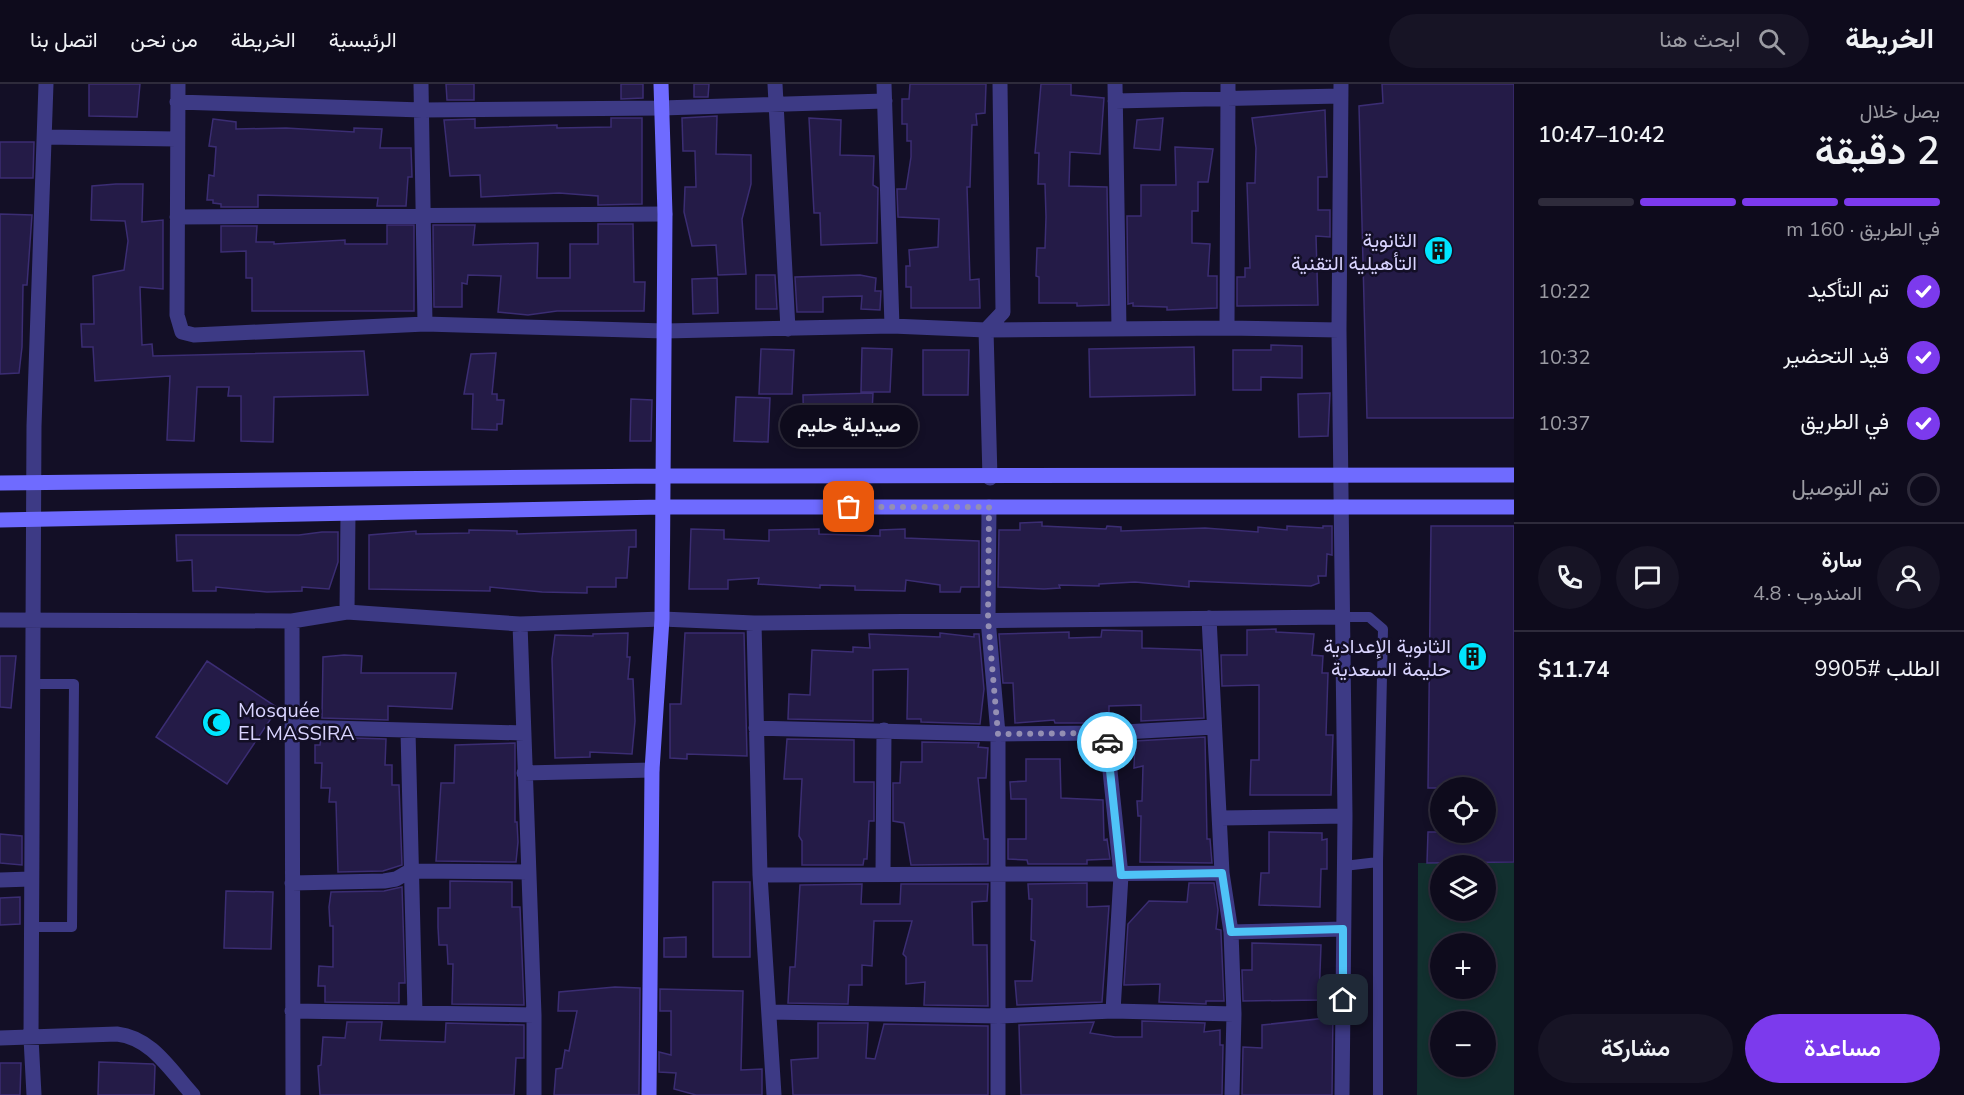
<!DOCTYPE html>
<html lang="ar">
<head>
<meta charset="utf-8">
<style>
  body { margin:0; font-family:"Nunito Sans",Vazirmatn,sans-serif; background:#171425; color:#f1f3f6; direction:rtl; height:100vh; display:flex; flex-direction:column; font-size:22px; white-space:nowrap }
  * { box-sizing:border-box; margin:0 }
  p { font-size:20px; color:#9b9ba3 }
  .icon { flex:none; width:33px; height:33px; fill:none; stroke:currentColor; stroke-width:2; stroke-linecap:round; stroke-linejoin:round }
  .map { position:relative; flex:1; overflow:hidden; direction:ltr }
  .side { display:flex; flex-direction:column; background:#0e0b1c; width:450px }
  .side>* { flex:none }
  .fabs { position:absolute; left:1430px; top:693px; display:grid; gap:12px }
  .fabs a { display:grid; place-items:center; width:66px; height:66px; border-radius:50%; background:#0e0b1c; box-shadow:0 3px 9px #0003,0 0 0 2px #2e2b3b; font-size:30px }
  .pin { position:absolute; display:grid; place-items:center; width:51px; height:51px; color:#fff; margin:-26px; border-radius:12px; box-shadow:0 3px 9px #0006 }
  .courier { position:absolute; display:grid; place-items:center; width:60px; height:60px; margin:-30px; border:4px solid #4fc3f7; border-radius:50%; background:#fff; color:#222; box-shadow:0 2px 8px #0007 }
  .bubble { position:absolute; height:42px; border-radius:21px; background:#0e0b1c; box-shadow:0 3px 9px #0003,0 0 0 2px #2e2b3b; font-size:20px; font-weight:600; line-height:42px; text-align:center; direction:rtl }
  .overview em { font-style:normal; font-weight:600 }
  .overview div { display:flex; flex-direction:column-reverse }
  .overview { display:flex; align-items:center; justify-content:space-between; height:102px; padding:0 24px }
  h1 { font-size:39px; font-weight:600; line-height:45px }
  .bar { display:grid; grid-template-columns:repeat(4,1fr); gap:9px 6px; align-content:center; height:72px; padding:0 24px }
  .bar i { height:8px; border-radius:4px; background:#2e2b3b }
  .bar .current { background:#7c3aed }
  .bar p { grid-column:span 4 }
  .line { display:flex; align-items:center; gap:15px; padding:0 24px; border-top:2px solid #2e2b3b }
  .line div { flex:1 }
  .round { display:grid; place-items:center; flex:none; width:63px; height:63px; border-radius:32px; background:#171425 }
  ol { padding:0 24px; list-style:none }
  li { display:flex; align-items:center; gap:18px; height:66px }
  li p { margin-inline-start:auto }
  li .icon { padding:6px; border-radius:50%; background:#7c3aed; color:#fff; stroke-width:4 }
  li:last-child { color:#9b9ba3 }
  li i { width:33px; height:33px; border:3px solid #2e2b3b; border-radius:50% }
  .button { display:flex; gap:12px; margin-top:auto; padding:12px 24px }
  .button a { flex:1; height:69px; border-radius:36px; background:#7c3aed; color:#fff; font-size:24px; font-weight:600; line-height:69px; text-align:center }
  .button a+a { background:#171425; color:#f1f3f6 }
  header { display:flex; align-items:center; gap:36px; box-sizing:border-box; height:84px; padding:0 30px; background:#0e0b1c; border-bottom:2px solid #2e2b3b }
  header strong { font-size:28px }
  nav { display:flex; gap:33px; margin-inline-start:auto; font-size:21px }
  .search { width:420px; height:54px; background:#171425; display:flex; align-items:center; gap:15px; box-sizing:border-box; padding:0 21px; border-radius:33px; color:#9b9ba3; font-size:22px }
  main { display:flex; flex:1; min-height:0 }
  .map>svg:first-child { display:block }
  .green { fill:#12302f; fill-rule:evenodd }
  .building { fill:#241b47; stroke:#3b2d73; stroke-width:1.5 }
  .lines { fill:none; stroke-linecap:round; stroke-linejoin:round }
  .lane { stroke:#3d3a85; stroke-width:10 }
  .street { stroke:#3d3a85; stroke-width:15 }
  .secondary { stroke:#6f6bff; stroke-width:15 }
  .done { stroke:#948fb3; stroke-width:6; stroke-dasharray:0 10.8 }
  .route { stroke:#4fc3f7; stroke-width:8 }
  .labels { text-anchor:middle; stroke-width:5; stroke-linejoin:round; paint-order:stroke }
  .poi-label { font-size:20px; fill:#d9d4ff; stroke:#130f26; text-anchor:end }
</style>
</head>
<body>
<header>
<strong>الخريطة</strong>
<div class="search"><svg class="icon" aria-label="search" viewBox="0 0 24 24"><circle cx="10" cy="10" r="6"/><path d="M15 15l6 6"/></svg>ابحث هنا</div>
<nav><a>الرئيسية</a><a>الخريطة</a><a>من نحن</a><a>اتصل بنا</a></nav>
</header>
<main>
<section class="side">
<div class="overview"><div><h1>2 دقيقة</h1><p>يصل خلال</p></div><em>10:42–10:47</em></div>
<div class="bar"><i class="current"></i><i class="current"></i><i class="current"></i><i></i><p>في الطريق · 160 m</p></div>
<ol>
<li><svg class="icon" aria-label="check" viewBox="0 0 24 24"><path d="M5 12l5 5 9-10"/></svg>تم التأكيد<p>10:22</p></li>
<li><svg class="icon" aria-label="check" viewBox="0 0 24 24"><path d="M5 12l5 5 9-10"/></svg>قيد التحضير<p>10:32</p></li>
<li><svg class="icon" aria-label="check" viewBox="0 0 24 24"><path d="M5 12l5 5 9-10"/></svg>في الطريق<p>10:37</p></li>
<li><i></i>تم التوصيل</li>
</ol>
<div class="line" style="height:108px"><a class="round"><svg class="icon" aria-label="person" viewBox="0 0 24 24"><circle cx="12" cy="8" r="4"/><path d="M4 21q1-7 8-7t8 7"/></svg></a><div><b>سارة</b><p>المندوب · 4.8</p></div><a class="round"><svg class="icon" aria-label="chat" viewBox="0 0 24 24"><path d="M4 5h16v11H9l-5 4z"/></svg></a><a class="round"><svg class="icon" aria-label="phone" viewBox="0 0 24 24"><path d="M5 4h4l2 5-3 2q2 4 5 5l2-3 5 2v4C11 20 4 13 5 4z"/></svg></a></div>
<div class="line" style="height:78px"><div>الطلب #9905</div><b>$11.74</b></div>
<div class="button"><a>مساعدة</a><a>مشاركة</a></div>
</section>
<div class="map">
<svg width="1514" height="1011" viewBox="0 0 1514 1011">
  <rect width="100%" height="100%" fill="#130f26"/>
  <!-- green -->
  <path class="green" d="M 1418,779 L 1514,779 L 1514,1011 L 1417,1011 ZM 1440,782 L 1485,782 L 1485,826 L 1440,826 ZM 1440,860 L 1485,860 L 1485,904 L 1440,904 ZM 1440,938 L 1485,938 L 1485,982 L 1440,982 Z"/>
  <!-- building -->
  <path class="building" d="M 89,0 L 140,0 L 137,33 L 89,32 Z
    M 446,0 L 474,0 L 474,16 L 447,16 Z
    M 621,0 L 643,0 L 643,14 L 621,15 Z
    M 694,0 L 709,0 L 708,13 L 694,13 Z
    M 910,0 L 986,0 L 985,29 L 976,30 L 977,41 L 972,41 L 970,103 L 967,103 L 970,196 L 979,195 L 980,224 L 911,224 L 911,203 L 906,203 L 906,182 L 910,182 L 909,166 L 938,163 L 939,135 L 898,133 L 897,105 L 906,105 L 911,73 L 911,57 L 907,57 L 907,40 L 902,40 L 902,15 L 909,15 Z
    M 1041,0 L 1071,0 L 1071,11 L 1104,14 L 1100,70 L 1070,68 L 1069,102 L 1107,103 L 1109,221 L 1077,222 L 1077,219 L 1039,219 L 1039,193 L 1036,192 L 1037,164 L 1045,164 L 1046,133 L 1045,100 L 1038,100 L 1039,69 L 1035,69 Z
    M 1382,0 L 1514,0 L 1514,334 L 1367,334 L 1359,22 L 1383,19 Z
    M 1325,26 L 1327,93 L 1318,93 L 1318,126 L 1330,126 L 1330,153 L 1316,152 L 1318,221 L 1237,222 L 1237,193 L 1245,193 L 1245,184 L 1250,184 L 1247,99 L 1255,99 L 1256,64 L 1252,34 Z
    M 717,32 L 716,70 L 751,71 L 751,100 L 742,135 L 746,190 L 718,191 L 716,161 L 692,162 L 684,128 L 685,103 L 696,103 L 695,67 L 683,67 L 682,34 Z
    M 611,34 L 642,34 L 642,120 L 598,121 L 598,112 L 559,109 L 481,113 L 480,91 L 450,92 L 444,36 L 475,35 L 475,44 L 557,41 L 557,44 L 611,43 Z
    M 809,34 L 841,36 L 840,71 L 874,72 L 873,101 L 878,104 L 877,159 L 821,161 L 820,129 L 814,129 Z
    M 1163,34 L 1160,66 L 1134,64 L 1137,36 Z
    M 213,35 L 236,38 L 236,45 L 286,44 L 354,48 L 354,44 L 382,45 L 380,64 L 411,64 L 412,93 L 408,93 L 406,122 L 377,122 L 378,114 L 258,111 L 258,123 L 221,123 L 221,120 L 213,119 L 213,116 L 207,116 L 209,91 L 214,92 L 216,63 L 209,62 Z
    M 0,58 L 34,58 L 33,94 L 0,94 Z
    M 1175,63 L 1213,65 L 1208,98 L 1198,98 L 1198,127 L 1192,127 L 1192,159 L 1210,160 L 1208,192 L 1217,192 L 1217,224 L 1167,226 L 1167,223 L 1133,222 L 1133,219 L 1128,220 L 1127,132 L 1141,132 L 1141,101 L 1176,101 Z
    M 116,100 L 143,100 L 142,138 L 163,136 L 163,205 L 140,203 L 142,261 L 152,260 L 153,272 L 364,267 L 368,311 L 274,313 L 273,358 L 241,357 L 241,312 L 228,312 L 229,303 L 197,303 L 194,357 L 167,356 L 170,292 L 95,297 L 93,263 L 82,263 L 81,240 L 94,240 L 93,192 L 124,186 L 128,157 L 125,137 L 91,136 L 92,102 Z
    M 0,130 L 32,131 L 27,201 L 23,201 L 22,263 L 19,289 L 0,290 Z
    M 598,140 L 633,140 L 634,198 L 645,198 L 644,227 L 557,227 L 528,231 L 498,228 L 501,192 L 468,191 L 467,200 L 462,199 L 462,223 L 434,223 L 433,141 L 475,141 L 473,161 L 538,159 L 537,194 L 570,194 L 570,160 L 598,160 Z
    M 387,141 L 414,141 L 414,227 L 252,227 L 252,194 L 246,194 L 246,167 L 221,168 L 221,142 L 257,142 L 256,158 L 274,158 L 274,160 L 345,156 L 345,160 L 387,160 Z
    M 756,191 L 775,191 L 777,225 L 756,225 Z
    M 860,191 L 876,194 L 875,207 L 881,207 L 880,226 L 861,225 L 862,212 L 823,213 L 823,228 L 797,228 L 795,193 Z
    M 717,194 L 718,229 L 693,230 L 692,195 Z
    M 1271,261 L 1302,262 L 1302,294 L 1261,293 L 1261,306 L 1233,306 L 1233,266 L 1271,266 Z
    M 1194,263 L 1195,311 L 1090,313 L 1089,265 Z
    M 862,264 L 892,265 L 890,308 L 861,308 Z
    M 761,265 L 794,266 L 792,310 L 759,310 Z
    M 923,266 L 969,266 L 968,311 L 923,311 Z
    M 496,269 L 492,310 L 497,310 L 497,316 L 504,316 L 502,340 L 497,340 L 497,346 L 472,345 L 473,310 L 464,310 L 471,270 Z
    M 873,309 L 872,329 L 862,329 L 860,354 L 804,358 L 803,311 Z
    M 1330,309 L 1328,352 L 1299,353 L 1298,310 Z
    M 736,313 L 770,314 L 768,358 L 734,357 Z
    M 631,315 L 652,316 L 651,357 L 630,357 Z
    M 1042,438 L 1042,442 L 1106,445 L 1107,442 L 1121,443 L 1121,447 L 1205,444 L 1258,448 L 1258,443 L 1287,446 L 1287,442 L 1323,444 L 1323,442 L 1332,442 L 1332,471 L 1327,470 L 1326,492 L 1318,492 L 1319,499 L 1311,502 L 1189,497 L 1189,503 L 1135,498 L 1099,500 L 1099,502 L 1059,501 L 1060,504 L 1044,505 L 998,503 L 999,446 L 1020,446 L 1020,439 Z
    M 1431,442 L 1514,442 L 1514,778 L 1427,779 L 1428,748 L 1485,748 L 1485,704 L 1428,704 Z
    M 691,445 L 724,446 L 724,455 L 769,457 L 769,446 L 819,445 L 819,450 L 880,452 L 880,446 L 905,445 L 905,454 L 979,457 L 979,503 L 961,503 L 960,508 L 940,508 L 940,501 L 906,496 L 905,507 L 855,506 L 855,502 L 820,501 L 820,504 L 758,500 L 759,494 L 728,496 L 728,505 L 689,505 Z
    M 469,446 L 517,447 L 517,450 L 636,446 L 636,463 L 629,463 L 627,494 L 616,494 L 616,503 L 587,503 L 587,509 L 542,508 L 490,503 L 490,507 L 369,505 L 369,451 L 416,447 L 416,450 L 469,449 Z
    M 322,448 L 338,448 L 338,478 L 329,505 L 302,503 L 302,507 L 267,508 L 216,503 L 216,507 L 193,507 L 192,476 L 177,477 L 176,451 L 299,451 Z
    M 1276,545 L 1276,548 L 1314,550 L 1312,571 L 1323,572 L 1322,589 L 1328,589 L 1326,651 L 1333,651 L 1331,711 L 1250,711 L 1251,676 L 1259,676 L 1259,601 L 1222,602 L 1221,571 L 1247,571 L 1247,546 Z
    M 1102,546 L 1142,547 L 1142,564 L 1201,566 L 1204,634 L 1141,637 L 1141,621 L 1109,622 L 1109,639 L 1055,639 L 1054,636 L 1015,639 L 1013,599 L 1003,599 L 999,550 L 1069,548 L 1069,554 L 1101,553 Z
    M 628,549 L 627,573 L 630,573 L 628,595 L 633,595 L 635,637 L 632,670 L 590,668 L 590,673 L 555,674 L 552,575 L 555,551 L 593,552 L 593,550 Z
    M 685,549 L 744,549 L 747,672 L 687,670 L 687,675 L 670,674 L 670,620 L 681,620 Z
    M 940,549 L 974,553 L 974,550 L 979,550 L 984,605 L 980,640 L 921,638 L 921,635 L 907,635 L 908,585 L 873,586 L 873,637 L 788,635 L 789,610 L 810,611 L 812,566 L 853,568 L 853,563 L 870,564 L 869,550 L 940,553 Z
    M 344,571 L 362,572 L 361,589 L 456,589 L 452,625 L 388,622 L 388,636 L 322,634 L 323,573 Z
    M 0,572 L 16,572 L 11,624 L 0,623 Z
    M 207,577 L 278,624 L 227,700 L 156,653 Z
    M 321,653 L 386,655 L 385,681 L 392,681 L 392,701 L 399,701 L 402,781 L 383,787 L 338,788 L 336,718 L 329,718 L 330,704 L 321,704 L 322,679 L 315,679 L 315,661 L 320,661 Z
    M 1205,653 L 1207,755 L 1210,755 L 1212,779 L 1140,778 L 1141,732 L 1138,732 L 1137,717 L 1142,717 L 1143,682 L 1134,684 L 1135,657 Z
    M 787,655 L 854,656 L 854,698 L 874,698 L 874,737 L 869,737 L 867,775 L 864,775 L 863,781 L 802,781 L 802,757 L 799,752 L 802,695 L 784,695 Z
    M 922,658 L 979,659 L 978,663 L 988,664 L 986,694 L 978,694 L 984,755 L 988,755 L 988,780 L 911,781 L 904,739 L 893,737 L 893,699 L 900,699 L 901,678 L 922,678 Z
    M 515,659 L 515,738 L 517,738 L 518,758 L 516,778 L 436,777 L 441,699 L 454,699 L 455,661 Z
    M 1026,675 L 1060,675 L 1061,714 L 1103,716 L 1104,756 L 1107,755 L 1110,775 L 1087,776 L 1087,780 L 1028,780 L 1027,776 L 1008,775 L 1008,755 L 1026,755 L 1026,715 L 1011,715 L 1010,698 L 1026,697 Z
    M 1269,748 L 1322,749 L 1322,756 L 1327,755 L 1327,785 L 1321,785 L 1320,823 L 1259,821 L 1261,789 L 1269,789 Z
    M 0,750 L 22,752 L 22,781 L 0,779 Z
    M 450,797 L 512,798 L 512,823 L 520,823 L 524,921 L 452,920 L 453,880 L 448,880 L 447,861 L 439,861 L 438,843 L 438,824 L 450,824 Z
    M 713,798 L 750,798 L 750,873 L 713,873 Z
    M 1087,799 L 1087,823 L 1109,822 L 1102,918 L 1017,921 L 1015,897 L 1032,897 L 1035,857 L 1031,856 L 1032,815 L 1029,815 L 1028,800 Z
    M 1189,799 L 1214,799 L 1218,826 L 1216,845 L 1221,846 L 1221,849 L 1224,917 L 1206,917 L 1206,920 L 1159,918 L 1160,900 L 1124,901 L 1128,840 L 1149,817 L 1187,818 Z
    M 862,800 L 861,820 L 900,820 L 901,800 L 988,800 L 987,817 L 972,818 L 973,861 L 987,861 L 988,922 L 924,921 L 925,898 L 906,900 L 906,873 L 903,870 L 912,837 L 874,837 L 872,882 L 862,881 L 862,901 L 849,901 L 848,920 L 788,919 L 790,883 L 795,883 L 800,801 Z
    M 402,803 L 405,899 L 399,899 L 399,919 L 325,918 L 325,902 L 318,902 L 319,882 L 333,883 L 333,842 L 330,842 L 329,823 L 331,808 L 384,807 Z
    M 226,807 L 273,808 L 271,865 L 224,864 Z
    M 20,813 L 20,840 L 0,841 L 0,814 Z
    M 686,853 L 686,873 L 664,873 L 664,854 Z
    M 1252,859 L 1321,861 L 1319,916 L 1243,917 L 1242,886 L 1252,886 Z
    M 615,903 L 640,904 L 639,1011 L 554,1011 L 556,985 L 562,984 L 565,966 L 569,967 L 577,927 L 558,927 L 559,908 Z
    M 660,905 L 743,907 L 741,986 L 762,985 L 762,1011 L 696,1011 L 674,1005 L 676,989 L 659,988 L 659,968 L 671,971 L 671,927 L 660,927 Z
    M 1325,925 L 1333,925 L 1332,1011 L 1242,1011 L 1243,963 L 1262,964 L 1262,941 L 1326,934 Z
    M 1142,937 L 1205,939 L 1204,948 L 1220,946 L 1220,961 L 1223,961 L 1222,1011 L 1021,1011 L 1019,941 L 1094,938 L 1090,949 L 1115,953 L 1142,953 Z
    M 347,938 L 382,938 L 380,956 L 445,958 L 446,939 L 524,941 L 524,974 L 516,974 L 514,1011 L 320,1011 L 318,982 L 321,981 L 323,953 L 345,954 Z
    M 818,939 L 868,939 L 866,974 L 875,975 L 884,940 L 988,942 L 988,1011 L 793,1011 L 791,976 L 818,974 Z
    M 99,978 L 153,980 L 155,982 L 154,1011 L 98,1011 Z
    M 0,979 L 21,979 L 20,1011 L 0,1011 Z"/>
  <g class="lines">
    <!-- lane -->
    <path class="lane" d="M 1342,533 L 1369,533 L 1383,545 L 1378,778 L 1378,1011
      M 1344,782 L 1378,778
      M 31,843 L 72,843 L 74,600 L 34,600"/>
    <!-- street -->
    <path class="street" d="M 178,0 L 177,231 L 182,248 L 194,251 L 425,240 L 665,247 L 892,242 L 986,246 L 1227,244 L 1339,246
      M 421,0 L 425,240
      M 775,0 L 788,245
      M 884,0 L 892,242
      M 1115,0 L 1119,245
      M 1341,0 L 1339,246 L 1345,732 L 1342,1011
      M 1115,17 L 1341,12
      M 177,18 L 422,26 L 662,24 L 885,17
      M 46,53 L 176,55
      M 177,133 L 665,130
      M 1227,244 L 1228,0
      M 990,394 L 986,246 L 1003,228 L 1000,0
      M 989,423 L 988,535 L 998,650 L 998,1011
      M 347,528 L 348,430
      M 1209,534 L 1222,789 L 1231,848 L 1234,930
      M 0,536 L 292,537 L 347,528 L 520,540 L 662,535 L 754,539 L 1342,533
      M 292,537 L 293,1011
      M 754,539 L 760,791 L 774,1011
      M 520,540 L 534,931 L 534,1011
      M 292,643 L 524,649
      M 756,644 L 998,650 L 1106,649 L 1214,643
      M 408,647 L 415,929
      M 1106,649 L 1121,791 L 1113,927
      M 524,689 L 652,686
      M 1220,734 L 1345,732
      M 883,790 L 884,646
      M 760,791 L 1222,789
      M 0,796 L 31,795
      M 292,799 L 384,797 L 396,795 L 410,787 L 528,788
      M 1231,848 L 1343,845
      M 292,927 L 534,931
      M 769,928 L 999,932 L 1113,927 L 1234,930 L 1232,1011
      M 0,954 L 117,950 C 152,954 170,986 193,1011
      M 34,1011 L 31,954 L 34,342 L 46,0"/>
    <!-- secondary -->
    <path class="secondary" d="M 0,399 L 661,392 L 1514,391
      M 0,436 L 662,423 L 1514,423
      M 649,1011 L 652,686 L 662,535 L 665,130 L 661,0"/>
  </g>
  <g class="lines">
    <!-- done -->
    <path class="done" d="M 849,423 L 989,423 L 988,535 L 998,650 L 1106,649 L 1107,658"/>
    <!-- route -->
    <path class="route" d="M 1107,658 L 1121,791 L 1222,789 L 1231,848 L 1343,845 L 1343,916"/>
  </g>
  <!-- icons -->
  <defs>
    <symbol id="building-disc" viewBox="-11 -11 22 22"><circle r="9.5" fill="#00e5ff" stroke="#130f26"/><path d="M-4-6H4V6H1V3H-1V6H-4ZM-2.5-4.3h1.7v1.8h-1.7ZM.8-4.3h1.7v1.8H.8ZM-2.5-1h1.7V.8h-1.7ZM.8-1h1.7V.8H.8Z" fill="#111"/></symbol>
    <symbol id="mosque-disc" viewBox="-11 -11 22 22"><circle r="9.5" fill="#00e5ff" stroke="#130f26"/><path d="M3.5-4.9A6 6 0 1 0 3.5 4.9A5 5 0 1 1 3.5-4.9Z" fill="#111"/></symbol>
  </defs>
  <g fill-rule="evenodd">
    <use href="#building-disc" x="1422" y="150" width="33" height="33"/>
    <use href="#building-disc" x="1456" y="556" width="33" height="33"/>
    <use href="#mosque-disc" x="200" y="622" width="33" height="33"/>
  </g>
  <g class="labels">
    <!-- poi labels -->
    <g class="poi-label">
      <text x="1417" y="163">الثانوية<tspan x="1417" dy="23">التأهيلية التقنية</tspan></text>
      <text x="1451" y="569">الثانوية الإعدادية<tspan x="1451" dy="23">حليمة السعدية</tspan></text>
      <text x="238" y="633" text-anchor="start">Mosquée<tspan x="238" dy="23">EL MASSIRA</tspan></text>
    </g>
  </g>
</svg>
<div class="fabs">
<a><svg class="icon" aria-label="locate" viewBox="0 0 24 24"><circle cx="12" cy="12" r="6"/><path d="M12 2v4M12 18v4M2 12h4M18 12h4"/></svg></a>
<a><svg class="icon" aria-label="layers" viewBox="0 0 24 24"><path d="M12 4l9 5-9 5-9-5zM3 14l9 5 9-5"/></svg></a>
<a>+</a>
<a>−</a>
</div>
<div class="pin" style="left:849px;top:423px;background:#ea580c"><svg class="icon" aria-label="bag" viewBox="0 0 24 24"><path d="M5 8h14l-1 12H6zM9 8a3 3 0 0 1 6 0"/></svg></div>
<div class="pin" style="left:1343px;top:916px;background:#1f2937"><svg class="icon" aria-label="home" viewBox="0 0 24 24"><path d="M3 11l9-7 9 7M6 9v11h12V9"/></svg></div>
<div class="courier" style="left:1107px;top:658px"><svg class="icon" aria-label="car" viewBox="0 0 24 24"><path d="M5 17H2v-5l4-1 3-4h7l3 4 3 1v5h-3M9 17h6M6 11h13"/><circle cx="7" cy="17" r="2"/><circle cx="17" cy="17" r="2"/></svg></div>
<div class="bubble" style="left:780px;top:321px;width:138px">صيدلية حليم</div>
</div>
</main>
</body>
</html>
